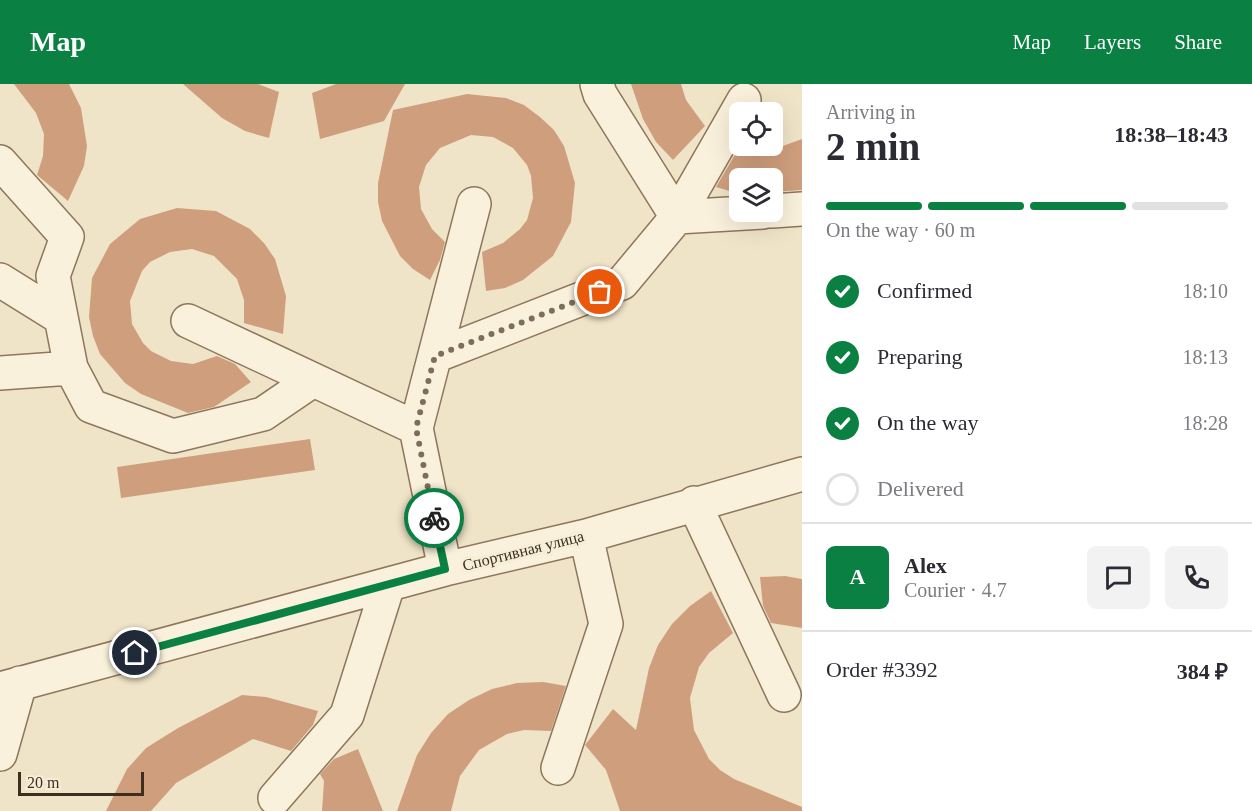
<!DOCTYPE html>
<html lang="en">
<head>
<meta charset="utf-8">
<style>
  body { margin:0; font-family:"Times New Roman",serif; background:#f2f2f3; color:#2b2b33; height:100vh; display:flex; flex-direction:column; font-size:22px; white-space:nowrap }
  * { box-sizing:border-box; margin:0 }
  p { font-size:20px; color:#7c7c81 }
  .icon { flex:none; width:33px; height:33px; fill:none; stroke:currentColor; stroke-width:2; stroke-linecap:round; stroke-linejoin:round }
  .map { position:relative; flex:1; overflow:hidden }
  .drawer { display:flex; flex-direction:column; background:#fff; width:450px }
  .drawer>* { flex:none }
  .fabs { position:absolute; left:729px; top:18px; display:grid; gap:12px }
  .fabs a { display:grid; place-items:center; width:54px; height:54px; border-radius:9px; background:#fff; box-shadow:0 6px 24px #0002; font-size:30px }
  .scale { position:absolute; left:18px; bottom:15px; width:126px; box-sizing:border-box; padding-left:6px; border:3px solid #3d2e20; border-top:0; font-size:16px; line-height:21px; white-space:nowrap; color:#3d2e20; -webkit-text-stroke:4px #f7eed8; paint-order:stroke }
  .pin { position:absolute; display:grid; place-items:center; width:51px; height:51px; color:#fff; margin:-26px; border:3px solid #fff; border-radius:50%; box-shadow:0 2px 6px #0007 }
  .courier { position:absolute; display:grid; place-items:center; width:60px; height:60px; margin:-30px; border:4px solid #0b8043; border-radius:50%; background:#fff; color:#222; box-shadow:0 2px 8px #0007 }
  .headline em { font-style:normal; font-weight:700 }
  .headline div { display:flex; flex-direction:column-reverse }
  .headline { display:flex; align-items:center; justify-content:space-between; height:102px; padding:0 24px }
  h1 { font-size:39px; font-weight:700; line-height:45px }
  .bar { display:grid; grid-template-columns:repeat(4,1fr); gap:9px 6px; align-content:center; height:72px; padding:0 24px }
  .bar i { height:8px; border-radius:4px; background:#e1e1e2 }
  .bar .on { background:#0b8043 }
  .bar p { grid-column:span 4 }
  .line { display:flex; align-items:center; gap:15px; padding:0 24px; border-top:2px solid #e1e1e2 }
  .line div { flex:1 }
  .round { display:grid; place-items:center; flex:none; width:63px; height:63px; border-radius:9px; background:#f2f2f3 }
  ol { padding:0 24px; list-style:none }
  li { display:flex; align-items:center; gap:18px; height:66px }
  li p { margin-inline-start:auto }
  li .icon { padding:6px; border-radius:50%; background:#0b8043; color:#fff; stroke-width:4 }
  li:last-child { color:#7c7c81 }
  li i { width:33px; height:33px; border:3px solid #e1e1e2; border-radius:50% }
  header { display:flex; align-items:center; gap:36px; box-sizing:border-box; height:84px; padding:0 30px; background:#0b8043; color:#fff }
  header strong { font-size:28px }
  nav { display:flex; gap:33px; margin-inline-start:auto; font-size:21px }
  main { display:flex; flex:1; min-height:0 }
  .map>svg:first-child { display:block }
  .building { fill:#cf9f7d }
  .lines { fill:none; stroke-linecap:round; stroke-linejoin:round }
  .minor-casing { stroke:#8d765c; stroke-width:36 }
  .minor { stroke:#faf1dc; stroke-width:33 }
  .done { stroke:#7c6e5b; stroke-width:6; stroke-dasharray:0 10.8 }
  .route { stroke:#0b8043; stroke-width:8 }
  .labels { text-anchor:middle; stroke-width:6; stroke-linejoin:round; paint-order:stroke }
  .street-label { font-size:16px; fill:#3d2e20; stroke:#f7eed8 }
</style>
</head>
<body>
<header>
<strong>Map</strong>
<nav><a>Map</a><a>Layers</a><a>Share</a></nav>
</header>
<main>
<div class="map">
<svg width="802" height="727" viewBox="0 0 802 727">
  <rect width="100%" height="100%" fill="#f0e4c8"/>
  <!-- building -->
  <path class="building" d="M 14,0 L 69,0 L 81,24 L 87,62 L 84,82 L 68,117 L 37,91 L 43,72 L 44,50 L 36,29 Z
    M 183,0 L 258,0 L 279,8 L 269,54 L 245,47 L 222,34 Z
    M 336,0 L 405,0 L 384,37 L 320,55 L 312,9 Z
    M 631,0 L 681,0 L 686,16 L 705,42 L 673,76 L 656,58 L 643,35 Z
    M 467,10 L 506,14 L 524,21 L 540,33 L 554,46 L 564,62 L 575,99 L 571,138 L 553,172 L 523,196 L 505,204 L 486,207 L 482,168 L 503,159 L 520,145 L 527,136 L 533,114 L 531,92 L 527,81 L 513,64 L 493,53 L 471,51 L 440,64 L 426,81 L 419,103 L 421,125 L 432,145 L 445,158 L 440,176 L 430,196 L 413,185 L 400,172 L 382,137 L 378,118 L 378,99 L 393,26 Z
    M 802,55 L 802,106 L 772,108 L 772,94 L 740,94 L 740,110 L 716,103 L 740,62 L 765,64 L 780,63 Z
    M 177,124 L 216,127 L 250,145 L 264,159 L 275,175 L 286,212 L 283,250 L 244,239 L 244,216 L 237,195 L 214,172 L 192,165 L 170,168 L 150,178 L 142,187 L 130,217 L 132,240 L 143,259 L 151,267 L 171,277 L 193,280 L 217,272 L 235,280 L 251,298 L 214,323 L 188,329 L 141,310 L 125,299 L 100,270 L 93,252 L 89,233 L 92,194 L 110,160 L 140,135 Z
    M 310,355 L 315,386 L 121,414 L 117,383 Z
    M 785,492 L 802,495 L 802,544 L 771,539 L 763,522 L 760,493 Z
    M 711,507 L 733,549 L 709,569 L 699,583 L 690,614 L 694,646 L 709,675 L 720,686 L 734,695 L 802,723 L 802,727 L 620,727 L 606,686 L 585,661 L 613,625 L 636,646 L 649,584 L 658,561 L 672,540 L 690,522 Z
    M 543,598 L 566,602 L 551,647 L 524,646 L 507,650 L 479,666 L 460,692 L 451,727 L 397,727 L 417,671 L 431,649 L 448,630 L 469,616 L 492,605 L 517,599 Z
    M 242,611 L 266,613 L 318,627 L 313,641 L 291,667 L 253,655 L 176,699 L 151,727 L 106,727 L 127,685 L 146,664 L 178,644 Z
    M 358,665 L 383,727 L 322,727 L 324,697 L 320,690 L 334,675 Z"/>
  <g class="lines">
    <defs>
      <path id="minor" d="M 597,0 L 600,10 L 677,133 L 763,128
        M 0,78 L 67,153 L 53,192 L 71,284
        M 772,127 L 802,125
        M 0,196 L 61,234
        M 188,237 L 416,344
        M 435,272 L 622,199 L 677,133 L 744,16
        M 0,289 L 71,284 L 91,322 L 173,352 L 263,330 L 313,296
        M 694,419 L 784,611
        M 445,485 L 416,344 L 474,120
        M 0,605 L 445,485 L 586,452 L 802,390
        M 0,670 L 20,599
        M 558,684 L 606,540 L 586,452
        M 275,714 L 347,631 L 388,501"/>
    </defs>
    <!-- minor casing -->
    <use href="#minor" class="minor-casing"/>
    <!-- minor -->
    <use href="#minor" class="minor"/>
  </g>
  <g class="lines">
    <!-- done -->
    <path class="done" d="M 434,434 L 416,344 L 435,272 L 600,208"/>
    <!-- route -->
    <path class="route" d="M 135,569 L 445,485 L 434,434"/>
  </g>
  <g class="labels">
    <!-- street labels -->
    <g class="street-label">
      <text transform="translate(523 466) rotate(-14)" y="6">Спортивная улица</text>
    </g>
  </g>
</svg>
<div class="fabs">
<a><svg class="icon" aria-label="locate" viewBox="0 0 24 24"><circle cx="12" cy="12" r="6"/><path d="M12 2v4M12 18v4M2 12h4M18 12h4"/></svg></a>
<a><svg class="icon" aria-label="layers" viewBox="0 0 24 24"><path d="M12 4l9 5-9 5-9-5zM3 14l9 5 9-5"/></svg></a>
</div>
<div class="scale">20 m</div>
<div class="pin" style="left:600px;top:208px;background:#ea580c"><svg class="icon" aria-label="bag" viewBox="0 0 24 24"><path d="M5 8h14l-1 12H6zM9 8a3 3 0 0 1 6 0"/></svg></div>
<div class="pin" style="left:135px;top:569px;background:#1f2937"><svg class="icon" aria-label="home" viewBox="0 0 24 24"><path d="M3 11l9-7 9 7M6 9v11h12V9"/></svg></div>
<div class="courier" style="left:434px;top:434px"><svg class="icon" aria-label="bike" viewBox="0 0 24 24"><circle cx="6" cy="16" r="4"/><circle cx="18" cy="16" r="4"/><path d="M6 16l4-8h5l3 8M10 8l3 8H6M13 5h3"/></svg></div>
</div>
<section class="drawer">
<div class="headline"><div><h1>2 min</h1><p>Arriving in</p></div><em>18:38–18:43</em></div>
<div class="bar"><i class="on"></i><i class="on"></i><i class="on"></i><i></i><p>On the way · 60 m</p></div>
<ol>
<li><svg class="icon" aria-label="check" viewBox="0 0 24 24"><path d="M5 12l5 5 9-10"/></svg>Confirmed<p>18:10</p></li>
<li><svg class="icon" aria-label="check" viewBox="0 0 24 24"><path d="M5 12l5 5 9-10"/></svg>Preparing<p>18:13</p></li>
<li><svg class="icon" aria-label="check" viewBox="0 0 24 24"><path d="M5 12l5 5 9-10"/></svg>On the way<p>18:28</p></li>
<li><i></i>Delivered</li>
</ol>
<div class="line" style="height:108px"><b class="round" style="background:#0b8043;color:#fff">A</b><div><b>Alex</b><p>Courier · 4.7</p></div><a class="round"><svg class="icon" aria-label="chat" viewBox="0 0 24 24"><path d="M4 5h16v11H9l-5 4z"/></svg></a><a class="round"><svg class="icon" aria-label="phone" viewBox="0 0 24 24"><path d="M5 4h4l2 5-3 2q2 4 5 5l2-3 5 2v4C11 20 4 13 5 4z"/></svg></a></div>
<div class="line" style="height:78px"><div>Order #3392</div><b>384 ₽</b></div>
</section>
</main>
</body>
</html>
